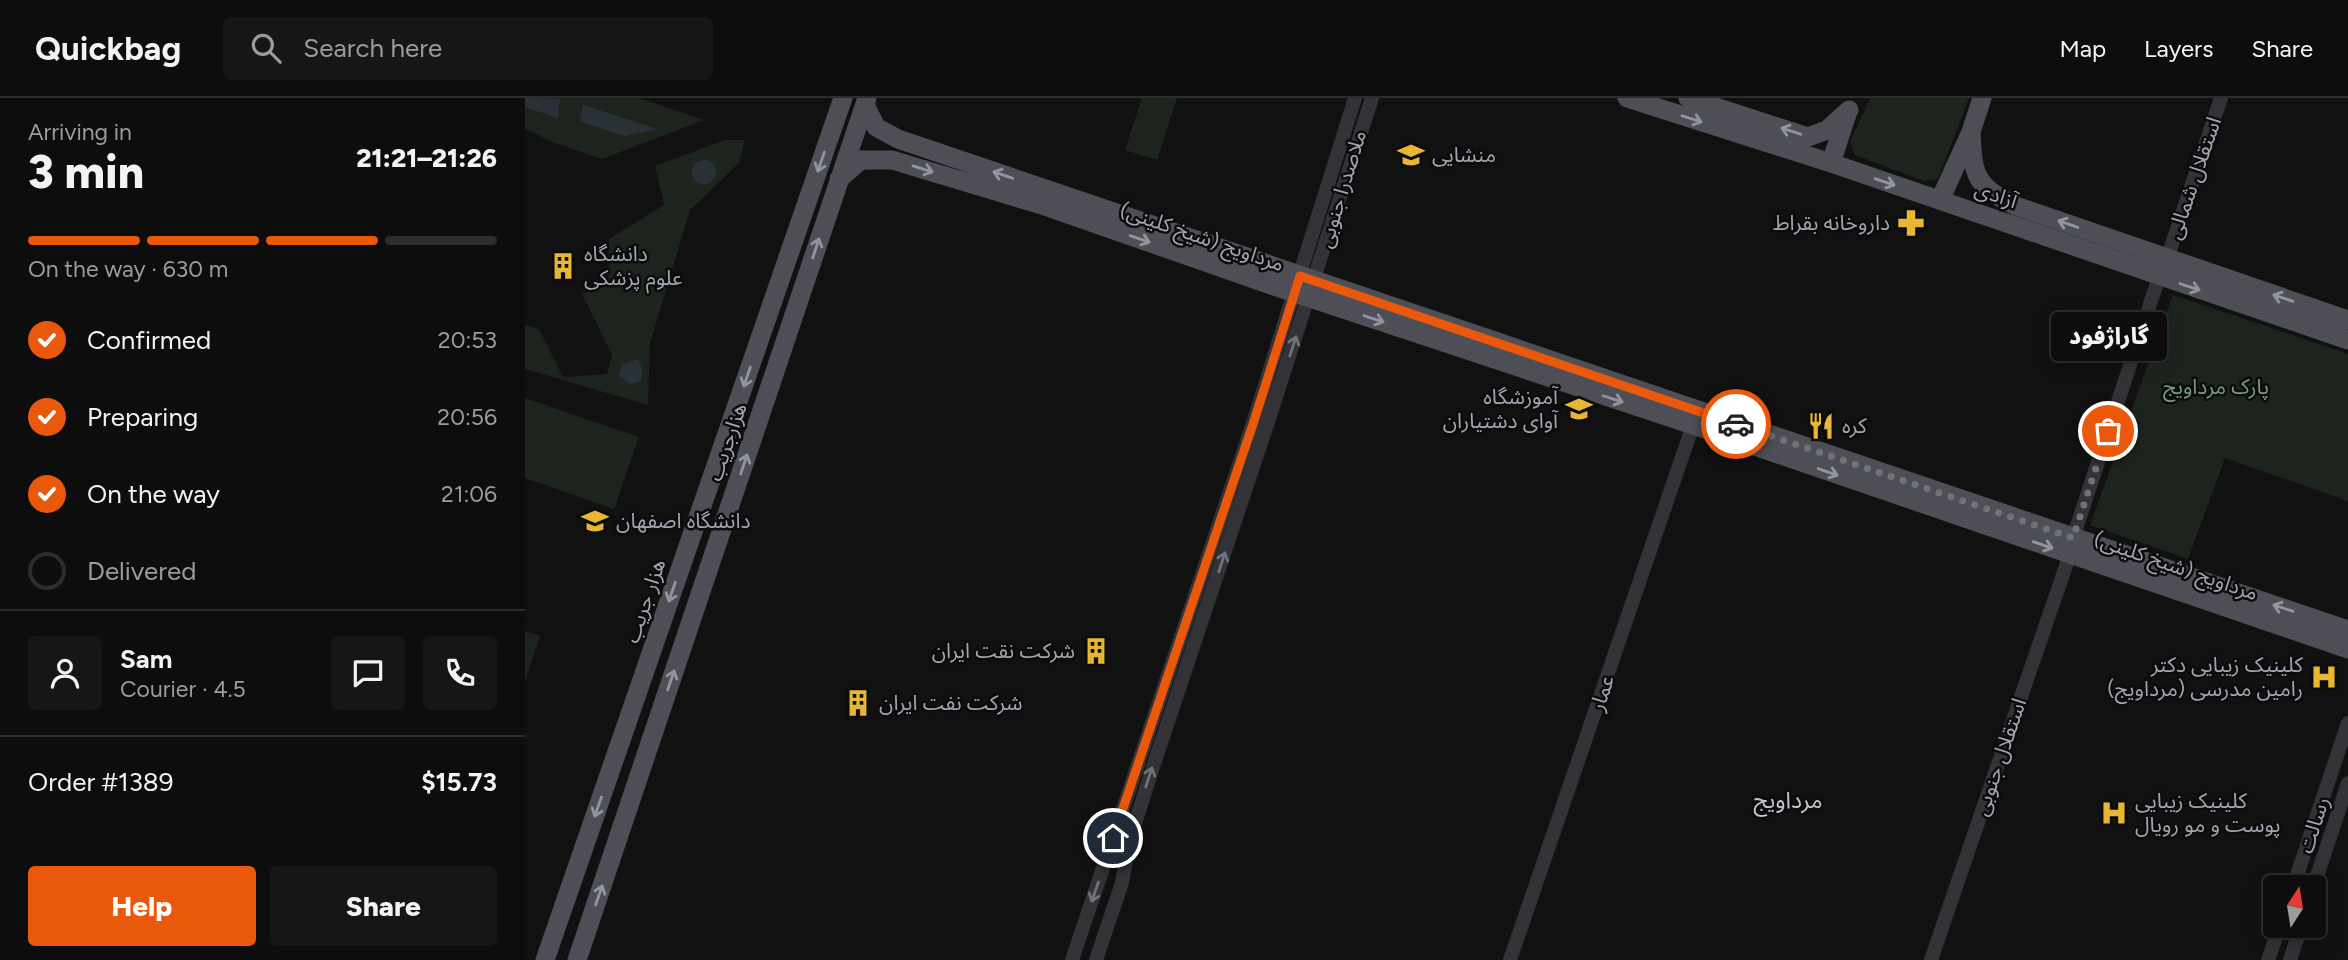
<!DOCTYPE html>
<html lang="en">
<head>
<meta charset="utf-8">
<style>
  body { margin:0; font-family:Figtree,"Noto Sans Arabic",sans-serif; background:#161617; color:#f1f3f6; height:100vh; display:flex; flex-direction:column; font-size:26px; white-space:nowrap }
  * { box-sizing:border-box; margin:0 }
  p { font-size:23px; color:#9a9c9e }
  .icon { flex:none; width:38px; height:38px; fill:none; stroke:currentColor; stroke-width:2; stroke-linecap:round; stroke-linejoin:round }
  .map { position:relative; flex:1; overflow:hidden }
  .details { display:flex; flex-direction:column; background:#0d0d0e; width:525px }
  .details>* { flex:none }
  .needle { width:46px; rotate:12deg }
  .tools { position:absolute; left:1738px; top:777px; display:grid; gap:14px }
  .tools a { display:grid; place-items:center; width:63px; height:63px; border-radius:7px; background:#0d0d0e; box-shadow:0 4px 18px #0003,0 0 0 2px #2d2d2e; font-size:35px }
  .pin { position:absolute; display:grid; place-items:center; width:60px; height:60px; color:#fff; margin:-30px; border:4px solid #fff; border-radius:50%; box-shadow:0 2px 7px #0007 }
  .courier { position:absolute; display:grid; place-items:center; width:70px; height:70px; margin:-35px; border:5px solid #ea580c; border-radius:50%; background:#fff; color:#222; box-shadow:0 2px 9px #0007 }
  .bubble { position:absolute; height:49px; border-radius:7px; background:#0d0d0e; box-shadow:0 4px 18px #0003,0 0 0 2px #2d2d2e; font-size:23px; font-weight:800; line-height:49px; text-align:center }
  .summary em { font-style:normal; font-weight:800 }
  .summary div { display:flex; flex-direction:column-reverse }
  .summary { display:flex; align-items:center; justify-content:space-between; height:119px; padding:0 28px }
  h1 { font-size:46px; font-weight:800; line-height:52px }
  .bar { display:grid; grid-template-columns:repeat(4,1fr); gap:10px 7px; align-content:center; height:84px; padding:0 28px }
  .bar i { height:9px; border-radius:5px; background:#2d2d2e }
  .bar .current { background:#ea580c }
  .bar p { grid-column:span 4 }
  .line { display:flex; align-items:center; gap:18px; padding:0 28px; border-top:2px solid #2d2d2e }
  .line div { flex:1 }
  .round { display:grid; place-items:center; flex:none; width:74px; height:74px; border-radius:7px; background:#161617 }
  ol { padding:0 28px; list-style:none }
  li { display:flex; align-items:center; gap:21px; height:77px }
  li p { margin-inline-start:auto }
  li .icon { padding:7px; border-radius:50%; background:#ea580c; color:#fff; stroke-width:4 }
  li:last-child { color:#9a9c9e }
  li i { width:38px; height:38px; border:4px solid #2d2d2e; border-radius:50% }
  .cta { display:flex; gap:14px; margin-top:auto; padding:14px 28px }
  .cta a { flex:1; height:80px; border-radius:7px; background:#ea580c; color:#fff; font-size:28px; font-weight:800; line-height:80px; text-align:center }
  .cta a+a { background:#161617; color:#f1f3f6 }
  header { display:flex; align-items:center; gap:42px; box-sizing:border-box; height:98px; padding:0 35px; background:#0d0d0e; border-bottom:2px solid #2d2d2e }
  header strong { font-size:33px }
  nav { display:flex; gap:38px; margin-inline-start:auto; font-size:24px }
  .search { width:490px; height:63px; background:#161617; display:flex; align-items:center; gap:18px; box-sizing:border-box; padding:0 24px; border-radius:7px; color:#9a9c9e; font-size:26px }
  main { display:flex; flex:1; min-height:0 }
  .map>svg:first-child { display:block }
  .green { fill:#1d241e }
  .water { fill:#2a3037 }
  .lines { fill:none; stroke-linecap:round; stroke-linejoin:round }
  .minor { stroke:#323237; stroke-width:14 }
  .major { stroke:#4e4f56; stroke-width:19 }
  .oneway { stroke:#9295a0 }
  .oneway2 { stroke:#70727b }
  .done { stroke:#70727a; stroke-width:7; stroke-dasharray:0 12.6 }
  .route { stroke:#ea580c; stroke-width:9 }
  .labels { text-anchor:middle; stroke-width:5; stroke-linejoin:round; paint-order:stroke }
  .poi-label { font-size:21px; fill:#a3a6b2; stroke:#0c0c0d; text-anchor:start }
  .street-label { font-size:21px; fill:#a3a6b2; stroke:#0c0c0d }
  .park-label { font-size:21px; fill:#7a9c7f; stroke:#0c0c0d }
  .neighbourhood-label { font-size:23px; fill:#c3c5ce; stroke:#0c0c0d }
</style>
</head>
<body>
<header>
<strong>Quickbag</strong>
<div class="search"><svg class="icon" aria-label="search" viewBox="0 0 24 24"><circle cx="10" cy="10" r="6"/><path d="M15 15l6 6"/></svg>Search here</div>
<nav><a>Map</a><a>Layers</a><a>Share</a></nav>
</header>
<main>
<section class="details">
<div class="summary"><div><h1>3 min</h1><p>Arriving in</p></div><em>21:21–21:26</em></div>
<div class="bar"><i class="current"></i><i class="current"></i><i class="current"></i><i></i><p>On the way · 630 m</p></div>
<ol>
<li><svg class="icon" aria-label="check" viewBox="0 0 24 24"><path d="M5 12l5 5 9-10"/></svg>Confirmed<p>20:53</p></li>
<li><svg class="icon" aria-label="check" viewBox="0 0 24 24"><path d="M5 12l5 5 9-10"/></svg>Preparing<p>20:56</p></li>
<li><svg class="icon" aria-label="check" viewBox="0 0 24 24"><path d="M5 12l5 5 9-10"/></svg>On the way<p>21:06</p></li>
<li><i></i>Delivered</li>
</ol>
<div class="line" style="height:126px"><a class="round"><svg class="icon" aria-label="person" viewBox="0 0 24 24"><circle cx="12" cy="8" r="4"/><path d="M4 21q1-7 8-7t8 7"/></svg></a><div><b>Sam</b><p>Courier · 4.5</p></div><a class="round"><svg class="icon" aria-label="chat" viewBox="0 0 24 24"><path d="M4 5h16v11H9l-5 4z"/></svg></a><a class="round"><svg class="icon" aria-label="phone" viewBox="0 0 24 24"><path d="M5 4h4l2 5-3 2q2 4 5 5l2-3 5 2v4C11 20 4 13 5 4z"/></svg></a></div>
<div class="line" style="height:91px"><div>Order #1389</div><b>$15.73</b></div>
<div class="cta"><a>Help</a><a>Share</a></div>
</section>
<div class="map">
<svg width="1823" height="862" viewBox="0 0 1823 862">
  <rect width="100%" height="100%" fill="#111112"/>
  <!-- green -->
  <path class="green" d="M 0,0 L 114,0 L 179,22 L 77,61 L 30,45 L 0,31 Z
    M 617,0 L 652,0 L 632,62 L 600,52 Z
    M 1345,0 L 1444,0 L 1413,81 L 1399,83 L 1330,57 L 1325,44 Z
    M 200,42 L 220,42 L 214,65 L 165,112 L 125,245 L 123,307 L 0,271 L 0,227 L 14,231 L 38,279 L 82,276 L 87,257 L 57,196 L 83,187 L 84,141 L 139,107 L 130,68 Z
    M 1648,197 L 1823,256 L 1823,403 L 1700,360 L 1663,461 L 1565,427 Z
    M 0,300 L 114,339 L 89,411 L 0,380 Z
    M 0,533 L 15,538 L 0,583 Z"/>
  <!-- water -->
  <path class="water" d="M 0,0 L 35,1 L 33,20 L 0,9 Z
    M 58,7 L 133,31 L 99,38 L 55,23 Z
    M167 74a12 12 0 1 1 24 0a12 12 0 1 1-24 0Z
    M 113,261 L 117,271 L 116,283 L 105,286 L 94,278 L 97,266 Z"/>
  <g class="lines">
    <!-- minor -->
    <path class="minor" d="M 1642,161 L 1696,0
      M 1548,440 L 1634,179
      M 1768,789 L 1823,625
      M 1788,790 L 1823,685
      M 547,862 L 729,322 L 830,0
      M 571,862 L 597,785 L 604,744 L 627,672 L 742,327 L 847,0
      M 985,862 L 1168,327
      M 1406,862 L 1545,456
      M 1743,862 L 1755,828
      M 1765,862 L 1776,828"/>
    <!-- major -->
    <path class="major" d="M 1102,0 L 1306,65 L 1823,242
      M 1163,0 L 1283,39 L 1302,32 L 1324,12
      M 340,7 L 351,29 L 373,41 L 1823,532
      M 1446,34 C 1448,78 1450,88 1491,108 L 1823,222
      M 1306,65 L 1322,16
      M 314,81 L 336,62 L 367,62 L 520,108 L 749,188 L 1168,327 L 1823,551
      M 1415,102 L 1446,34 L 1457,0
      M 20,862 L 318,0
      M 52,862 L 342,0"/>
  </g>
  <!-- one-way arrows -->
  <defs><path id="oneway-shaft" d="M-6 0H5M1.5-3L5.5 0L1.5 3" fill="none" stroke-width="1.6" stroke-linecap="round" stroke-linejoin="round" transform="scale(1.75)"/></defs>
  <g class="oneway">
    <use href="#oneway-shaft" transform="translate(1167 21) rotate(18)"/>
    <use href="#oneway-shaft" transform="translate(1266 33) rotate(-162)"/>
    <use href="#oneway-shaft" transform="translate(296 64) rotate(109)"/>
    <use href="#oneway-shaft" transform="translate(398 71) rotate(17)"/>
    <use href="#oneway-shaft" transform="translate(478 77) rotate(-161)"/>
    <use href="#oneway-shaft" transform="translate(1360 84) rotate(19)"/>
    <use href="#oneway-shaft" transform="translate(1543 126) rotate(-161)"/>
    <use href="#oneway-shaft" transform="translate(615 141) rotate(19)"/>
    <use href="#oneway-shaft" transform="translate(291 150) rotate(-72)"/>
    <use href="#oneway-shaft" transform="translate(1665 189) rotate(18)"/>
    <use href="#oneway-shaft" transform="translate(1758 200) rotate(-161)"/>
    <use href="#oneway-shaft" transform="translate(849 221) rotate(18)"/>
    <use href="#oneway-shaft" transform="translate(222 279) rotate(109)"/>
    <use href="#oneway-shaft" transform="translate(1088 301) rotate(18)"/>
    <use href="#oneway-shaft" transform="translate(219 366) rotate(-71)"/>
    <use href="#oneway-shaft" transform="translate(1303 374) rotate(19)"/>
    <use href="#oneway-shaft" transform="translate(1518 447) rotate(19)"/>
    <use href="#oneway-shaft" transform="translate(147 494) rotate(109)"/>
    <use href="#oneway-shaft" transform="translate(1758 510) rotate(-162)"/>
    <use href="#oneway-shaft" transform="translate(146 582) rotate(-71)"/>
    <use href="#oneway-shaft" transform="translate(73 709) rotate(109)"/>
    <use href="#oneway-shaft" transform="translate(74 797) rotate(-71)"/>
  </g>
  <g class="oneway2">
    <use href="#oneway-shaft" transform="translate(768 248) rotate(-72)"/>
    <use href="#oneway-shaft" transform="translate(697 464) rotate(-72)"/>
    <use href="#oneway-shaft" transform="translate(624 679) rotate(-72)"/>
    <use href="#oneway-shaft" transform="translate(570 794) rotate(109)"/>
  </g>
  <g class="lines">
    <!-- done -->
    <path class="done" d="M 1211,326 L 1548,440 L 1583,333"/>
    <!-- route -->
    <path class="route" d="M 588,740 L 729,323 L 775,178 L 1211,326"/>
  </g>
  <!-- icons -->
  <defs>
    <symbol id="school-bare" viewBox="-9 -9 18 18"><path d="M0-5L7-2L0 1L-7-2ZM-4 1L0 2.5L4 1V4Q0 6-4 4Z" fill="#e7b733" stroke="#0c0c0d" stroke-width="2.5" paint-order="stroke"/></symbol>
    <symbol id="pharmacy-bare" viewBox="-9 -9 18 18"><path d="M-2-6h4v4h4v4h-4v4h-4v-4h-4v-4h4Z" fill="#e7b733" stroke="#0c0c0d" stroke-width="2.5" paint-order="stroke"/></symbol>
    <symbol id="building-bare" viewBox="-9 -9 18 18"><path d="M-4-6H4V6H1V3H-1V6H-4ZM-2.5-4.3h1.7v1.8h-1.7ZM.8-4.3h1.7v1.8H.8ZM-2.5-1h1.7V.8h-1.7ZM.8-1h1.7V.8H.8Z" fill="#e7b733" stroke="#0c0c0d" stroke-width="2.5" paint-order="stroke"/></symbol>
    <symbol id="university-bare" viewBox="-9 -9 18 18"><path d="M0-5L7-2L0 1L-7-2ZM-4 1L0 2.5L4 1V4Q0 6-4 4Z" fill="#e7b733" stroke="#0c0c0d" stroke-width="2.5" paint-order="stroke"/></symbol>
    <symbol id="restaurant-bare" viewBox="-9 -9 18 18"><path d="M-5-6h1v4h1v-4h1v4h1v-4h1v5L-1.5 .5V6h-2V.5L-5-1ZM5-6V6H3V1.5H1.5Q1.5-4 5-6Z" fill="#e7b733" stroke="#0c0c0d" stroke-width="2.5" paint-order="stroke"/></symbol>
    <symbol id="hospital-bare" viewBox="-9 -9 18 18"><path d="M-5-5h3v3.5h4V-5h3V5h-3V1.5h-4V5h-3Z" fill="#e7b733" stroke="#0c0c0d" stroke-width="2.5" paint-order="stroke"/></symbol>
  </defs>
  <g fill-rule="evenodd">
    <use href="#school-bare" x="867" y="38" width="38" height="38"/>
    <use href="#pharmacy-bare" x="1367" y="106" width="38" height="38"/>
    <use href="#building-bare" x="19" y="149" width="38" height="38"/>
    <use href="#university-bare" x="1035" y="292" width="38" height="38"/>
    <use href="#restaurant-bare" x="1277" y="309" width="38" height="38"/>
    <use href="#university-bare" x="51" y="404" width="38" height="38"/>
    <use href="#building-bare" x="552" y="534" width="38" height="38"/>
    <use href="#hospital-bare" x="1780" y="560" width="38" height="38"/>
    <use href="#building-bare" x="314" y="586" width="38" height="38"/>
    <use href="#hospital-bare" x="1570" y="696" width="38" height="38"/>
  </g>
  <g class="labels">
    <!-- poi labels -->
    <g class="poi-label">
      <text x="907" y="64">منشایی</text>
      <text x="1365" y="132" text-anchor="end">داروخانه بقراط</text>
      <text x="59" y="163">دانشگاه<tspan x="59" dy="24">علوم پزشکی</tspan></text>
      <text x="1033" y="306" text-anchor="end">آموزشگاه<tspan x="1033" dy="24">آوای دشتیاران</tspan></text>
      <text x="1317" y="335">کره</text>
      <text x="91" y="430">دانشگاه اصفهان</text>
      <text x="550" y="560" text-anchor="end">شرکت نقت ایران</text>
      <text x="1778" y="574" text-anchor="end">کلینیک زیبایی دکتر<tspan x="1778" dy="24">رامین مدرسی (مرداویج)</tspan></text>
      <text x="354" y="612">شرکت نفت ایران</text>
      <text x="1610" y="710">کلینیک زیبایی<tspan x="1610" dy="24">پوست و مو رویال</tspan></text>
    </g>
    <!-- street labels -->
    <g class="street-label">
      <text transform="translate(1669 80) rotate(-71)" y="7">استقلال شمالی</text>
      <text transform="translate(817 91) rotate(-73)" y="7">ملاصدرا جنوبی</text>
      <text transform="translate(1471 97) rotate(19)" y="7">آزادی</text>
      <text transform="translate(677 139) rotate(19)" y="7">مرداویج (شیخ کلینی)</text>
      <text transform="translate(202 344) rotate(-71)" y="7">هزارجریب</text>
      <text transform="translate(1651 468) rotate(19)" y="7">مرداویج (شیخ کلینی)</text>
      <text transform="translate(120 503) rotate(-71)" y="7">هزار جریب</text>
      <text transform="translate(1077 595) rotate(-71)" y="7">عمار</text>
      <text transform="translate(1475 659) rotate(-71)" y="7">استقلال جنوبی</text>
      <text transform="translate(1789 727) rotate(-72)" y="7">رسالت</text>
    </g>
    <!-- park labels -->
    <g class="park-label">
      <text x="1691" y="296">پارک مرداویج</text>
    </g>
    <!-- neighbourhood labels -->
    <g class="neighbourhood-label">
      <text x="1263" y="710">مرداویج</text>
    </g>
  </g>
</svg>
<div class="tools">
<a><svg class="needle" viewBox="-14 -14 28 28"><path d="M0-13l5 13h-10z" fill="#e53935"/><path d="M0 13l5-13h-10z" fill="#9a9c9e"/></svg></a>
</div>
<div class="pin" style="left:1583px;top:333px;background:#ea580c"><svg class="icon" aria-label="bag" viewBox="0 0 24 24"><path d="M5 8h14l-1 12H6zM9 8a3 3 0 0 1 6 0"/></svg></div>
<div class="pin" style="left:588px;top:740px;background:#1f2937"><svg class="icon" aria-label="home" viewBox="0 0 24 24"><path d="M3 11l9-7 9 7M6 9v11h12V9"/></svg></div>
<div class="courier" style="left:1211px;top:326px"><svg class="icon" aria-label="car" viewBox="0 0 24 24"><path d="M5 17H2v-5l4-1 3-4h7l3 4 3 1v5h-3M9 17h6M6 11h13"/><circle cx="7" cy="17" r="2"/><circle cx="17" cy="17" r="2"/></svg></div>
<div class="bubble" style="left:1526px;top:214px;width:116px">گاراژفود</div>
</div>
</main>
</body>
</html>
